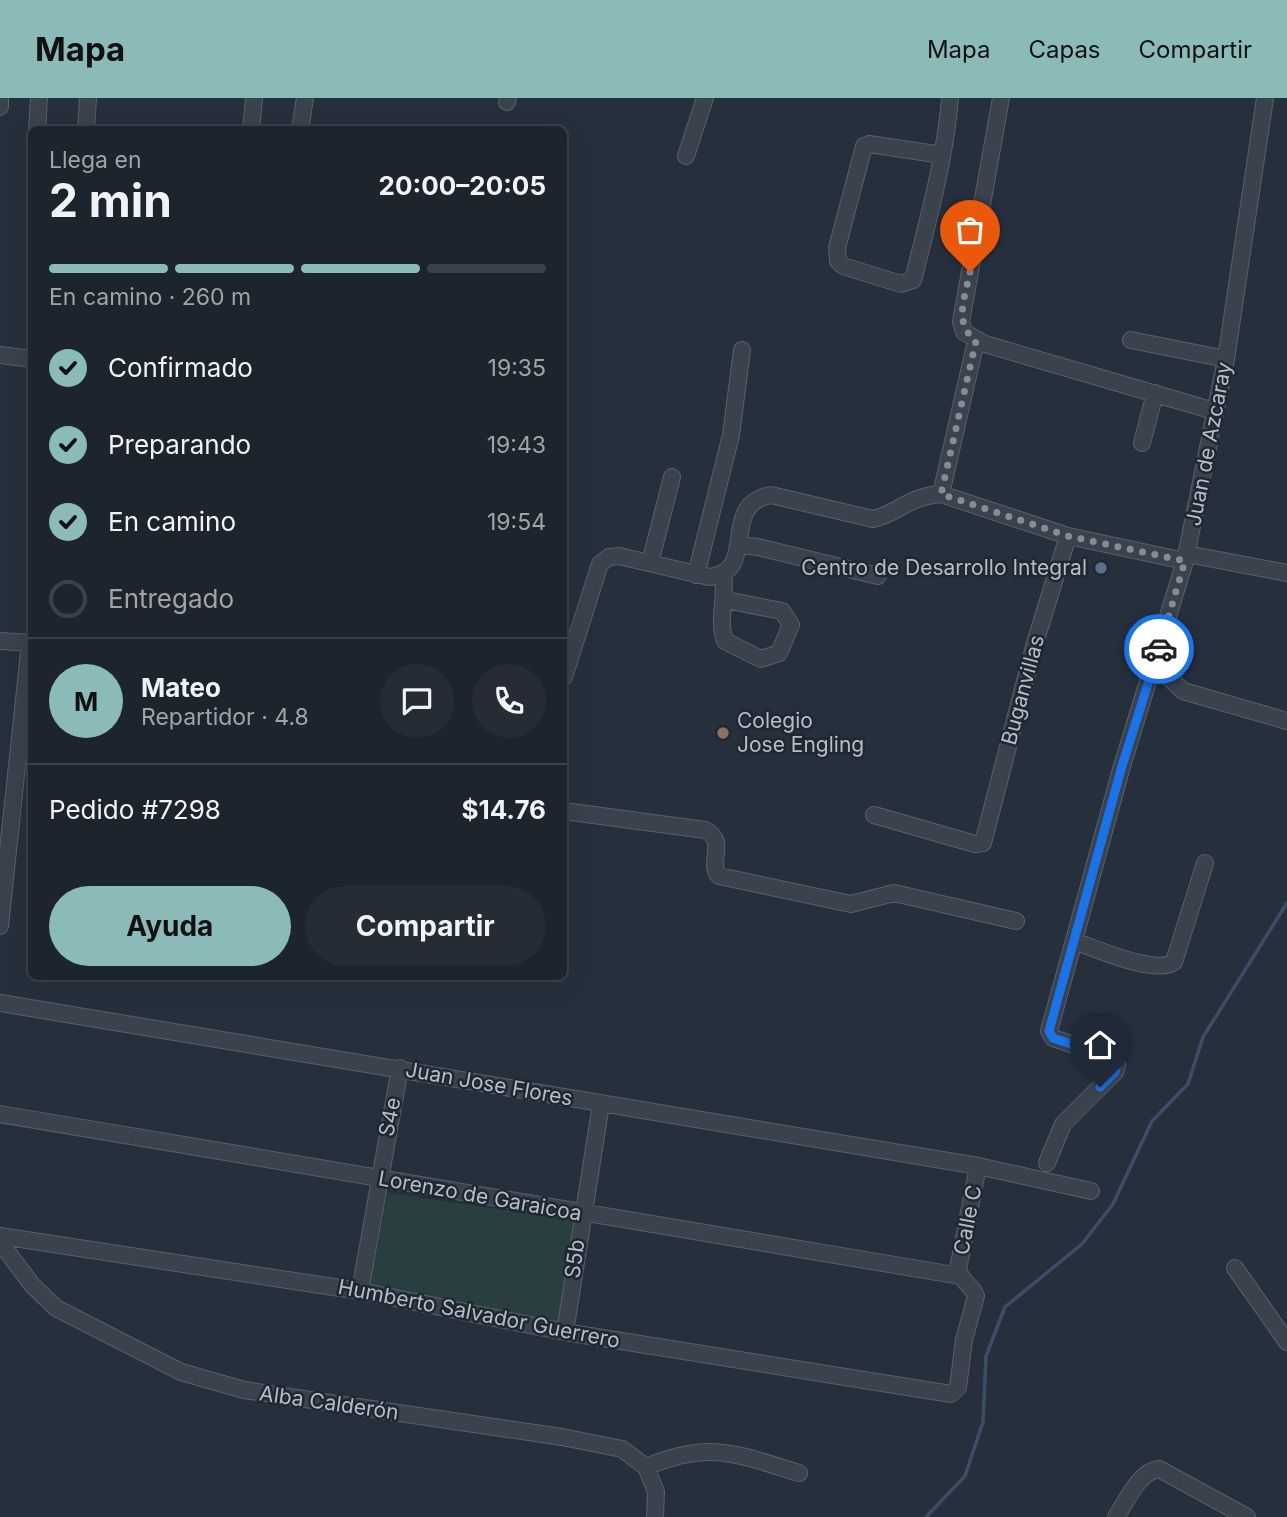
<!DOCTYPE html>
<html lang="es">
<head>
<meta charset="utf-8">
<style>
  body { margin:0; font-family:Inter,sans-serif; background:#252c36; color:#f1f3f6; height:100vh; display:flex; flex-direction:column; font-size:26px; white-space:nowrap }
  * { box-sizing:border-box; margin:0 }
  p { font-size:23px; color:#a0a4aa }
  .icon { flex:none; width:38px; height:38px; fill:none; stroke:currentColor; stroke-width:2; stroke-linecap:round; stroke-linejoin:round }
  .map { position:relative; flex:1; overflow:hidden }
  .sheet { position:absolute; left:28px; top:28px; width:539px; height:854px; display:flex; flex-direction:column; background:#1c242e; border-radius:10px; box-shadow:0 7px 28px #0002,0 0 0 2px #3a414a }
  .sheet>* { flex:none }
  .pin { position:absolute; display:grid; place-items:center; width:60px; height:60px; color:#fff; margin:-72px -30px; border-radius:50% 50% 50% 0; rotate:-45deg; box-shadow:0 0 7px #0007 }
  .pin .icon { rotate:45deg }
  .courier { position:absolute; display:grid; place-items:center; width:70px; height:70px; margin:-35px; border:5px solid #1a73e8; border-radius:50%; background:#fff; color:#222; box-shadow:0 2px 9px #0007 }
  .overview em { font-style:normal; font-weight:700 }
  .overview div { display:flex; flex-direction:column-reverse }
  .overview { display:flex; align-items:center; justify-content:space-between; height:119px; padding:0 21px }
  h1 { font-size:46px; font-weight:700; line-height:52px }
  .bar { display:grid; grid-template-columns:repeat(4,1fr); gap:10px 7px; align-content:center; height:84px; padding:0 21px }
  .bar i { height:9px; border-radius:5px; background:#3a414a }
  .bar .current { background:#8bbbb9 }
  .bar p { grid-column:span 4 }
  .line { display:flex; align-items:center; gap:18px; padding:0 21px; border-top:2px solid #3a414a }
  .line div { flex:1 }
  .round { display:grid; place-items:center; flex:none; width:74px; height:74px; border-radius:37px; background:#252c36 }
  ol { padding:0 21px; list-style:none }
  li { display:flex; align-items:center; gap:21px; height:77px }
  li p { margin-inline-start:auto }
  li .icon { padding:7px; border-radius:50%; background:#8bbbb9; color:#111; stroke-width:4 }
  li:last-child { color:#a0a4aa }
  li i { width:38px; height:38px; border:4px solid #3a414a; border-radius:50% }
  .primary-button { display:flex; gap:14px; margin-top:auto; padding:14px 21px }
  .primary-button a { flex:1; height:80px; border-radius:42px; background:#8bbbb9; color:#111; font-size:28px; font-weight:700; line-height:80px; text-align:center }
  .primary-button a+a { background:#252c36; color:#f1f3f6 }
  header { display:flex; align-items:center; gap:42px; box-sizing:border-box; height:98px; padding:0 35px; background:#8bbbb9; color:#111 }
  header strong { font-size:33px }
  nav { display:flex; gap:38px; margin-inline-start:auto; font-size:24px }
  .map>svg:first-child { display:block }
  .green { fill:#293e3f }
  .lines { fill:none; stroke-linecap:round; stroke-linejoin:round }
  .stream { stroke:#3c4e65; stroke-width:3.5 }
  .minor-casing { stroke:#57606b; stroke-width:18 }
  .minor { stroke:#39424d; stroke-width:16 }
  .done { stroke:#838c97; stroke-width:7; stroke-dasharray:0 12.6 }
  .route { stroke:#1a73e8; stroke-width:9 }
  .service-dot { fill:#5c6f8a; stroke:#1e2732; stroke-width:2.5 }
  .education-dot { fill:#8d6e63; stroke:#1e2732; stroke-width:2.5 }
  .labels { text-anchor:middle; stroke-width:5; stroke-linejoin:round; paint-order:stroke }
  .street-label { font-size:21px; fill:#b5bdc8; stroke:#1e2732 }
  .poi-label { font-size:21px; fill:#b5bdc8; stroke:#1e2732; text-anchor:end }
</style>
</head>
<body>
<header>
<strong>Mapa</strong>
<nav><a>Mapa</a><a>Capas</a><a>Compartir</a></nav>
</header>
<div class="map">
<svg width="1287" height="1419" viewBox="0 0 1287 1419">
  <rect width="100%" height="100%" fill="#26303d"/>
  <!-- green -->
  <path class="green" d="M 388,1095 L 574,1122 L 560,1226 L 370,1187 Z"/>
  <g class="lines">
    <!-- stream -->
    <path class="stream" d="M 926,1419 L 965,1378 L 983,1324 L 986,1258 L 1005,1209 L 1082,1146 L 1113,1106 L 1152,1023 L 1188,986 L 1203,939 L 1287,805"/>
    <defs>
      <path id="minor" d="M 1001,0 L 961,224 L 964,234 L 985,246 L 1214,313
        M 507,4 L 508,0
        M 0,9 L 0,0
        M 37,32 L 39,0
        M 86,32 L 88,0
        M 251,32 L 254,0
        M 300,32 L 305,0
        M 942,57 L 869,46 L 864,48 L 837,150 L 838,163 L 843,168 L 901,186 L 913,182 C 928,122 945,62 950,0
        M 686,58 L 705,0
        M 1131,242 L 1226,261
        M 0,257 L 32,261
        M 1142,345 L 1155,295
        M 941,396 L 976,243
        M 738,447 L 758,449 L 878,478
        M 1187,456 L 1287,475
        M 650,465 L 672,379
        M 696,477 L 731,337 L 742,252
        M 723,478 C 727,501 717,522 725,543 L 761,561 L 779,555 L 791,527 L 782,513 L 726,502
        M 0,543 L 32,545
        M 1155,566 L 1183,593 L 1287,623
        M 564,579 L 600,466 L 609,459 L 619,458 L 709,479 C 760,474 718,406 771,397 L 873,421 C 900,415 906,399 941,396 L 1068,438 L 1185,463
        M 564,713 L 705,732 C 728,743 707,764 719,778 L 851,806 L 894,795 L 1016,823
        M 874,717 L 975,746 L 983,745 L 1035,545 L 1068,438
        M 0,828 L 30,545
        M 1074,843 C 1097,851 1155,877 1174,864 L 1205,765
        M 0,905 L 978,1068 L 1091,1093
        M 0,1016 L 960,1178
        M 1047,1065 L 1063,1026 L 1115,974 L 1117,967 L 1113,960 L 1053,940 L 1049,933 L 1122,668 L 1185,463 L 1226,261 L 1265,0
        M 0,1138 L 360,1193 L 565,1234 L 951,1296 L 958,1289 L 964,1242 L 976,1198 C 972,1187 961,1184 958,1171 L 978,1068
        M 0,1144 L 32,1187 L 56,1210 L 181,1274 L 244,1292 L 562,1339 L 622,1351 L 646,1369 L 656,1394 L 655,1419
        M 1235,1170 L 1287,1244
        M 360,1193 L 400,970
        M 565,1234 L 601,1006
        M 646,1369 C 710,1342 737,1356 799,1375
        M 1116,1419 C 1127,1403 1139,1373 1159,1371 L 1247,1419"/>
    </defs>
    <!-- minor casing -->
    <use href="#minor" class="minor-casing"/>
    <!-- minor -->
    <use href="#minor" class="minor"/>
  </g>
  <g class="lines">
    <!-- done -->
    <path class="done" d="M 970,174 C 965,200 953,225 976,243 L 941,396 L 1068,438 L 1185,463 L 1159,551"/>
    <!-- route -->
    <path class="route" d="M 1100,989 L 1115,974 L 1117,967 L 1113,960 L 1053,940 L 1049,933 L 1122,668 L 1159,551"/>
  </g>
  <!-- markers -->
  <circle class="service-dot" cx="1101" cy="470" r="7"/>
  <circle class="education-dot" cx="723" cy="635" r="7"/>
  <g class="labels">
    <!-- street labels -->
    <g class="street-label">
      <text transform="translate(1209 346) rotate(-79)" y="7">Juan de Azcaray</text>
      <text transform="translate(1023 592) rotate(-75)" y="7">Buganvillas</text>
      <text transform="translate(489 986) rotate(10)" y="7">Juan Jose Flores</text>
      <text transform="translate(390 1019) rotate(-79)" y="7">S4e</text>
      <text transform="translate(480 1098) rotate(10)" y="7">Lorenzo de Garaicoa</text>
      <text transform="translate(968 1122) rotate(-79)" y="7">Calle C</text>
      <text transform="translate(575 1161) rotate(-82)" y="7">S5b</text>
      <text transform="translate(479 1216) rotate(11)" y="7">Humberto Salvador Guerrero</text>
      <text transform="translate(329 1305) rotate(8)" y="7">Alba Calderón</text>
    </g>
    <!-- poi labels -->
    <g class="poi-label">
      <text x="1087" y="477">Centro de Desarrollo Integral</text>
      <text x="737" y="630" text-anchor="start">Colegio<tspan x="737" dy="24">Jose Engling</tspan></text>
    </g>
  </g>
</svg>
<div class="pin" style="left:970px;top:174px;background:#ea580c"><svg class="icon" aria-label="bag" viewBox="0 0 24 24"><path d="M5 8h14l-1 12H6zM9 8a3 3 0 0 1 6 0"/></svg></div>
<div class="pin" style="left:1100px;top:989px;background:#1f2937"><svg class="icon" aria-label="home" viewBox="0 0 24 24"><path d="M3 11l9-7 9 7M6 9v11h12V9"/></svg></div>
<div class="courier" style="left:1159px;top:551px"><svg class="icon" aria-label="car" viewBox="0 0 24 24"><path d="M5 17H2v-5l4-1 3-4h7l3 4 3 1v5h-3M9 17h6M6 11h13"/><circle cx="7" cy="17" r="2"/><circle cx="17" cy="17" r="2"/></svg></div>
<section class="sheet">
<div class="overview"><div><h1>2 min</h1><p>Llega en</p></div><em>20:00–20:05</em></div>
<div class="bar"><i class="current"></i><i class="current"></i><i class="current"></i><i></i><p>En camino · 260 m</p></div>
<ol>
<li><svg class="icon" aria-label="check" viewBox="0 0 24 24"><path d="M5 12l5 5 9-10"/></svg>Confirmado<p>19:35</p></li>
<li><svg class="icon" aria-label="check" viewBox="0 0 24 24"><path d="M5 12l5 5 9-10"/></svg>Preparando<p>19:43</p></li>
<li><svg class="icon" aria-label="check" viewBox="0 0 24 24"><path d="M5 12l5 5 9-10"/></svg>En camino<p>19:54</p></li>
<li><i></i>Entregado</li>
</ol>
<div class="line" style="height:126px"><b class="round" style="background:#8bbbb9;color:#111">M</b><div><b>Mateo</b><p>Repartidor · 4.8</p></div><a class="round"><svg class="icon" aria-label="chat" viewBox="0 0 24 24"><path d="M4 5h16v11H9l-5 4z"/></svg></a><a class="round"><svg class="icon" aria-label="phone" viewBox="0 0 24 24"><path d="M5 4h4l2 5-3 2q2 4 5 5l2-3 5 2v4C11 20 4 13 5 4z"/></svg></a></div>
<div class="line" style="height:91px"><div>Pedido #7298</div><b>$14.76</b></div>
<div class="primary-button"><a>Ayuda</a><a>Compartir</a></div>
</section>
</div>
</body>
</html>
